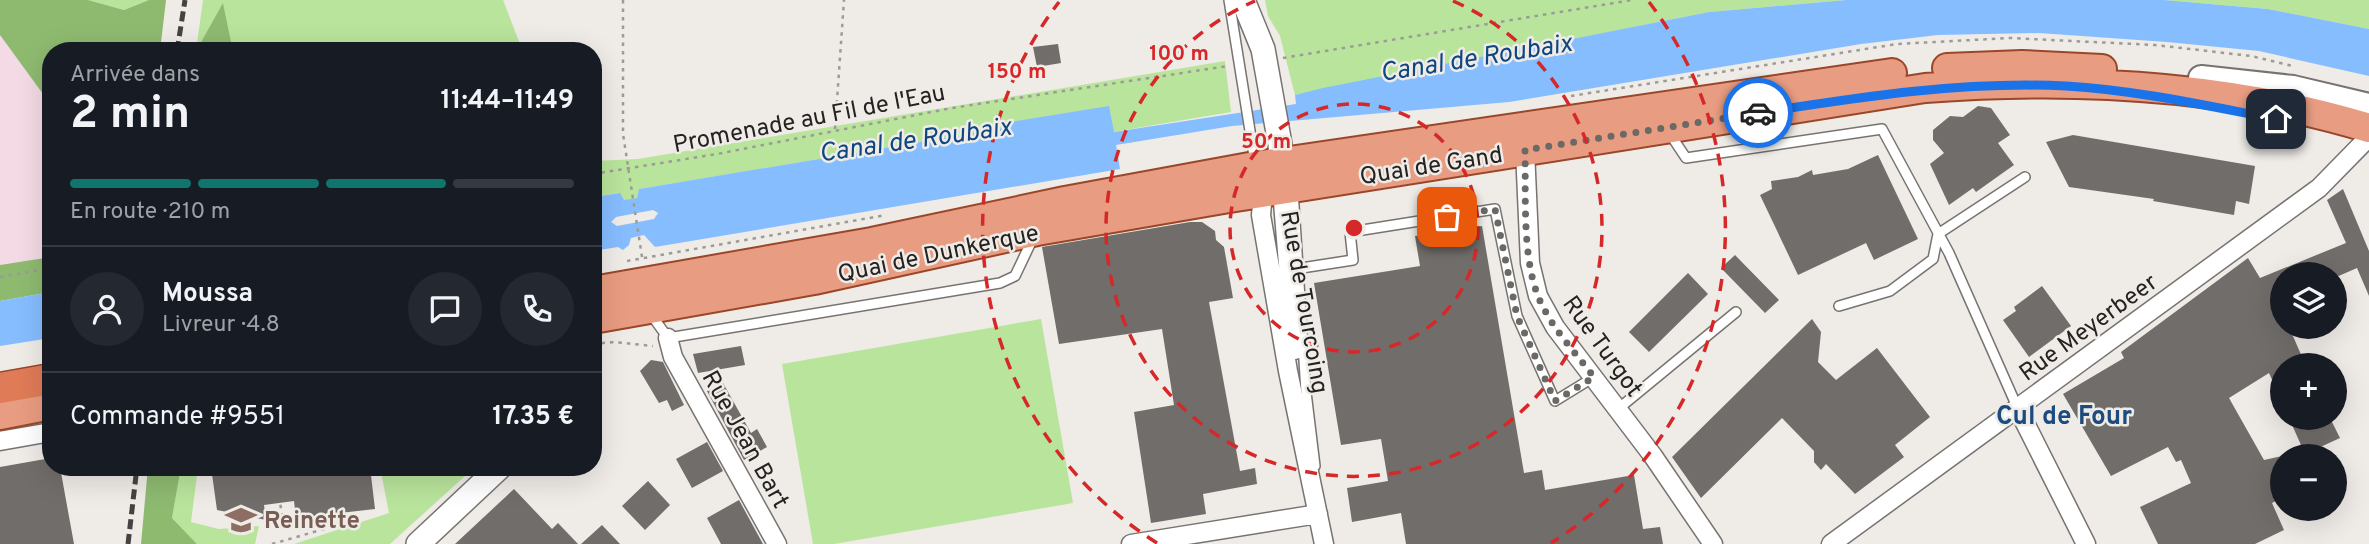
<!DOCTYPE html>
<html lang="fr">
<head>
<meta charset="utf-8">
<style>
  body { margin:0; font-family:Overpass,sans-serif; background:#242831; color:#f1f3f6; height:100vh; display:flex; flex-direction:column; font-size:26px; white-space:nowrap }
  * { box-sizing:border-box; margin:0 }
  p { font-size:23px; color:#9ea1a6 }
  .icon { flex:none; width:38px; height:38px; fill:none; stroke:currentColor; stroke-width:2; stroke-linecap:round; stroke-linejoin:round }
  .map { position:relative; flex:1; overflow:hidden }
  .sheet { position:absolute; left:42px; top:42px; width:560px; height:434px; display:flex; flex-direction:column; background:#171b24; border-radius:28px; box-shadow:0 7px 28px #0002 }
  .sheet>* { flex:none }
  .tools { position:absolute; left:2270px; top:262px; display:grid; gap:14px }
  .tools a { display:grid; place-items:center; width:77px; height:77px; border-radius:50%; background:#171b24; box-shadow:0 7px 28px #0002; font-size:35px }
  .pin { position:absolute; display:grid; place-items:center; width:60px; height:60px; color:#fff; margin:-30px; border-radius:14px; box-shadow:0 4px 10px #0006 }
  .courier { position:absolute; display:grid; place-items:center; width:70px; height:70px; margin:-35px; border:5px solid #1a73e8; border-radius:50%; background:#fff; color:#222; box-shadow:0 2px 9px #0007 }
  .overview em { font-style:normal; font-weight:700 }
  .overview div { display:flex; flex-direction:column-reverse }
  .overview { display:flex; align-items:center; justify-content:space-between; height:119px; padding:0 28px }
  h1 { font-size:46px; font-weight:700; line-height:52px }
  .bar { display:grid; grid-template-columns:repeat(4,1fr); gap:10px 7px; align-content:center; height:84px; padding:0 28px }
  .bar i { height:9px; border-radius:5px; background:#363941 }
  .bar .selected { background:#0f766e }
  .bar p { grid-column:span 4 }
  .line { display:flex; align-items:center; gap:18px; padding:0 28px; border-top:2px solid #363941 }
  .line div { flex:1 }
  .round { display:grid; place-items:center; flex:none; width:74px; height:74px; border-radius:37px; background:#242831 }
  .map>svg:first-child { display:block }
  .commercial { fill:#f3dae4 }
  .green { fill:#b9e49c }
  .forest { fill:#8eba70 }
  .water { fill:#86bdff; fill-rule:evenodd }
  .building { fill:#716d6a }
  .lines { fill:none; stroke-linecap:round; stroke-linejoin:round }
  .service-casing { stroke:#777370; stroke-width:12 }
  .minor-casing { stroke:#777370; stroke-width:21 }
  .tertiary-casing { stroke:#777370; stroke-width:26 }
  .secondary-casing { stroke:#777370; stroke-width:28 }
  .primary-casing { stroke:#9a4729; stroke-width:32 }
  .trunk-casing { stroke:#9a4729; stroke-width:33 }
  .path { stroke:#9d9b97; stroke-width:2.5; stroke-dasharray:3.5 5; stroke-linecap:butt }
  .service { stroke:#fff; stroke-width:9 }
  .minor { stroke:#fff; stroke-width:18 }
  .tertiary { stroke:#fff; stroke-width:23 }
  .secondary { stroke:#fff; stroke-width:24 }
  .primary { stroke:#e89c81; stroke-width:28 }
  .trunk { stroke:#e07b57; stroke-width:30 }
  .rail { stroke:#444340; stroke-width:5; stroke-dasharray:10 5; stroke-linecap:butt }
  .done { stroke:#6b6966; stroke-width:7; stroke-dasharray:0 12.6 }
  .route { stroke:#1a73e8; stroke-width:9 }
  .ring { fill:none; stroke:#d62828; stroke-width:3.5; stroke-dasharray:12 9 }
  .labels { text-anchor:middle; stroke-width:5; stroke-linejoin:round; paint-order:stroke }
  .street-label { font-size:24px; fill:#242321; stroke:#efebe7 }
  .education-label { font-size:24px; font-weight:bold; fill:#785e54; stroke:#efebe7; text-anchor:start }
  .water-label { font-size:26px; font-style:italic; fill:#0d4680; stroke:#efebe7 }
  .neighbourhood-label { font-size:26px; font-weight:bold; fill:#1c4c7f; stroke:#efebe7 }
  .centre { fill:#d62828; stroke:#efebe7; stroke-width:3.5 }
  .ring-label { font-size:21px; text-anchor:middle; font-weight:bold; fill:#d62828; stroke:#efebe7; stroke-width:5; stroke-linejoin:round; paint-order:stroke }
</style>
</head>
<body>
<div class="map">
<svg width="2369" height="544" viewBox="0 0 2369 544">
  <rect width="100%" height="100%" fill="#efebe7"/>
  <!-- commercial -->
  <path class="commercial" d="M 0,35 L 51,105 L 51,257 L 0,265 Z"/>
  <!-- green -->
  <path class="green" d="M 88,0 L 149,0 L 124,10 Z
    M 203,0 L 503,0 L 520,44 L 520,51 L 233,51 L 223,4 L 196,51 Z
    M 1265,0 L 1846,0 L 1709,12 L 1295,95 L 1280,36 L 1268,16 Z
    M 2164,0 L 2369,0 L 2369,29 L 2268,9 Z
    M 1225,61 L 1231,112 L 1113,132 L 1108,107 L 1011,122 L 1011,127 L 639,189 L 638,198 L 623,201 L 619,193 L 593,197 L 593,161 L 638,159 Z
    M 1041,319 L 1073,503 L 834,544 L 813,544 L 782,364 Z
    M 181,467 L 198,467 L 191,522 L 219,529 L 259,526 L 255,544 L 197,544 L 172,518 Z
    M 380,467 L 475,467 L 390,544 L 294,544 L 389,513 Z"/>
  <!-- forest -->
  <path class="forest" d="M 0,0 L 88,0 L 124,10 L 149,0 L 166,0 L 160,51 L 51,51 L 51,105 L 0,35 Z
    M 223,3 L 233,51 L 196,51 Z
    M 51,257 L 51,292 L 0,301 L 0,265 Z
    M 148,467 L 181,467 L 172,518 L 197,544 L 141,544 Z"/>
  <!-- water -->
  <path class="water" d="M 1846,0 L 2164,0 L 2268,9 L 2369,29 L 2369,76 L 2259,51 L 2167,42 L 2039,33 L 1938,35 L 1861,44 L 1509,102 L 1232,126 L 1116,145 L 1120,169 L 655,247 L 644,235 L 631,238 L 629,245 L 623,250 L 618,247 L 593,251 L 593,197 L 620,193 L 624,200 L 637,198 L 639,189 L 1010,127 L 1010,122 L 1109,106 L 1114,132 L 1296,104 L 1295,95 L 1323,88 L 1709,12 ZM 653,210 L 658,213 L 654,219 L 617,226 L 611,222 L 616,217 Z
    M 51,292 L 51,338 L 0,346 L 0,301 Z"/>
  <!-- building -->
  <path class="building" d="M 1058,44 L 1061,63 L 1037,67 L 1033,47 Z
    M 1978,106 L 1991,108 L 2010,135 L 1998,143 L 2014,165 L 1976,192 L 1973,188 L 1949,205 L 1930,164 L 1944,153 L 1933,140 L 1933,130 L 1950,116 L 1963,117 Z
    M 2073,135 L 2255,166 L 2249,204 L 2236,201 L 2234,215 L 2153,201 L 2154,199 L 2069,187 L 2046,142 Z
    M 1878,155 L 1918,239 L 1874,260 L 1866,243 L 1798,275 L 1760,195 L 1772,189 L 1771,181 L 1798,177 L 1812,170 L 1813,175 L 1848,169 Z
    M 2343,189 L 2369,251 L 2369,296 L 2357,268 L 2334,278 L 2334,275 L 2282,275 L 2282,327 L 2289,327 L 2306,366 L 2282,366 L 2282,402 L 2269,373 L 2229,398 L 2264,460 L 2282,456 L 2282,498 L 2272,503 L 2284,530 L 2255,544 L 2158,544 L 2140,507 L 2191,483 L 2181,460 L 2176,462 L 2168,447 L 2111,476 L 2063,394 L 2124,358 L 2121,352 L 2248,258 L 2260,278 L 2346,243 L 2327,200 Z
    M 1190,222 L 1202,222 L 1215,231 L 1216,240 L 1224,247 L 1233,298 L 1209,302 L 1240,471 L 1255,468 L 1257,484 L 1203,494 L 1206,514 L 1151,523 L 1134,412 L 1174,405 L 1162,329 L 1059,344 L 1042,247 Z
    M 1482,226 L 1524,473 L 1542,470 L 1545,490 L 1634,475 L 1643,529 L 1660,527 L 1663,544 L 1406,544 L 1401,513 L 1352,522 L 1347,488 L 1388,481 L 1381,439 L 1341,445 L 1314,283 L 1420,266 L 1415,236 Z
    M 1735,255 L 1779,300 L 1765,313 L 1721,268 Z
    M 1688,273 L 1708,294 L 1649,352 L 1629,332 Z
    M 2042,286 L 2071,326 L 2029,357 L 2003,320 L 2016,311 L 2014,307 Z
    M 1812,319 L 1821,332 L 1818,362 L 1836,380 L 1877,348 L 1930,417 L 1895,445 L 1904,457 L 1855,494 L 1826,464 L 1821,470 L 1814,462 L 1814,451 L 1782,418 L 1701,498 L 1672,457 Z
    M 741,346 L 745,365 L 698,373 L 693,354 Z
    M 651,360 L 663,362 L 684,405 L 672,411 L 667,400 L 659,403 L 640,371 Z
    M 723,383 L 751,433 L 757,429 L 767,447 L 744,460 L 707,391 Z
    M 2289,418 L 2330,418 L 2340,438 L 2305,454 Z
    M 707,442 L 723,471 L 692,488 L 676,459 Z
    M 51,458 L 51,467 L 60,467 L 74,544 L 0,544 L 0,467 Z
    M 211,467 L 370,467 L 375,509 L 296,518 L 294,501 L 264,505 L 266,520 L 217,510 Z
    M 648,481 L 670,505 L 645,530 L 622,506 Z
    M 514,489 L 552,529 L 558,523 L 578,544 L 455,544 Z
    M 739,500 L 763,544 L 721,544 L 707,518 Z
    M 602,525 L 620,544 L 581,544 Z"/>
  <g class="lines">
    <defs>
      <path id="service" d="M 1229,0 L 1255,162
        M 1670,134 L 1686,158 L 1882,129 L 1949,253 L 2018,409
        M 1293,190 L 1306,392 L 1315,466
        M 1295,269 L 1353,260 L 1350,232 L 1495,209 L 1517,316 L 1555,401 L 1594,377
        M 1839,306 L 1890,291 L 1933,259 L 1938,234 L 2025,177
        M 650,313 L 668,338 L 1000,283 L 1015,276 L 1034,236
        M 1618,409 L 1736,312"/>
      <path id="minor" d="M 1525,150 L 1530,263 L 1538,296 L 1555,327 L 1653,456 L 1713,544
        M 1282,190 L 1295,350
        M 1263,193 L 1261,215 L 1288,371 L 1324,544
        M 668,338 L 673,357 L 777,544
        M 2018,409 L 2086,544
        M 0,441 L 51,432
        M 1131,544 L 1318,514
        M 1831,544 L 2319,188 L 2366,140"/>
      <path id="tertiary" d="M 1243,0 L 1263,49 L 1280,144 L 1282,179
        M 418,544 L 500,467"/>
      <path id="secondary" d="M 2201,78 L 2293,88 L 2369,106"/>
      <path id="primary" d="M 1947,68 L 2022,65 L 2102,69
        M 593,291 L 872,242 L 1065,201 L 1255,166 L 1892,73
        M 593,319 L 814,280 L 1037,231 L 1229,198 L 1925,88 C 2072,77 2228,85 2369,128
        M 0,415 L 51,405"/>
      <path id="trunk" d="M 0,388 L 51,379"/>
    </defs>
    <!-- service casing -->
    <use href="#service" class="service-casing"/>
    <!-- minor casing -->
    <use href="#minor" class="minor-casing"/>
    <!-- tertiary casing -->
    <use href="#tertiary" class="tertiary-casing"/>
    <!-- secondary casing -->
    <use href="#secondary" class="secondary-casing"/>
    <!-- primary casing -->
    <use href="#primary" class="primary-casing"/>
    <!-- trunk casing -->
    <use href="#trunk" class="trunk-casing"/>
    <!-- path -->
    <path class="path" d="M 623,0 L 623,134 L 642,257
      M 1283,58 L 1632,0
      M 1571,96 L 1897,44 L 2010,38 L 2155,45 L 2251,56 L 2293,66
      M 835,129 L 844,0
      M 593,174 L 717,154 L 952,108 L 1228,66
      M 627,261 L 886,215
      M 0,277 L 51,268
      M 593,344 L 614,342 L 653,346
      M 272,544 L 345,523 L 284,524 L 280,503"/>
    <!-- service -->
    <use href="#service" class="service"/>
    <!-- minor -->
    <use href="#minor" class="minor"/>
    <!-- tertiary -->
    <use href="#tertiary" class="tertiary"/>
    <!-- secondary -->
    <use href="#secondary" class="secondary"/>
    <!-- primary -->
    <use href="#primary" class="primary"/>
    <!-- trunk -->
    <use href="#trunk" class="trunk"/>
    <!-- rail -->
    <path class="rail" d="M 177,51 L 185,0
      M 128,544 L 137,467"/>
  </g>
  <g class="lines">
    <!-- done -->
    <path class="done" d="M 1447,217 L 1495,209 L 1517,316 L 1555,401 L 1594,377 C 1574,351 1550,326 1538,296 C 1522,256 1526,193 1525,150 L 1758,113"/>
    <!-- route -->
    <path class="route" d="M 1758,113 C 1861,97 1961,81 2066,86 C 2136,90 2208,106 2276,119"/>
  </g>
  <!-- distance rings -->
  <g class="ring">
    <circle cx="1354" cy="228" r="124"/>
    <path d="M1453 1A248 248 0 1 1 1255 1"/>
    <path d="M1157 543A372 372 0 0 1 1059 2M1649 2A372 372 0 0 1 1551 543"/>
  </g>
  <!-- icons -->
  <defs>
    <symbol id="school-bare" viewBox="-9 -9 18 18"><path d="M0-5L7-2L0 1L-7-2ZM-4 1L0 2.5L4 1V4Q0 6-4 4Z" fill="#8d6e63" stroke="#efebe7" stroke-width="2.5" paint-order="stroke"/></symbol>
  </defs>
  <g fill-rule="evenodd">
    <use href="#school-bare" x="219" y="498" width="44" height="44"/>
  </g>
  <g class="labels">
    <!-- street labels -->
    <g class="street-label">
      <text transform="translate(809 118) rotate(-11)" y="8">Promenade au Fil de l'Eau</text>
      <text transform="translate(1431 165) rotate(-9)" y="8">Quai de Gand</text>
      <text transform="translate(938 253) rotate(-12)" y="8">Quai de Dunkerque</text>
      <text transform="translate(1305 302) rotate(80)" y="8">Rue de Tourcoing</text>
      <text transform="translate(2088 327) rotate(-36)" y="8">Rue Meyerbeer</text>
      <text transform="translate(1603 346) rotate(54)" y="8">Rue Turgot</text>
      <text transform="translate(746 439) rotate(61)" y="8">Rue Jean Bart</text>
    </g>
    <!-- education labels -->
    <g class="education-label">
      <text x="264" y="528">Reinette</text>
    </g>
    <!-- water labels -->
    <g class="water-label">
      <text transform="translate(1476 57) rotate(-9)" y="9">Canal de Roubaix</text>
      <text transform="translate(915 139) rotate(-8)" y="9">Canal de Roubaix</text>
    </g>
    <!-- neighbourhood labels -->
    <g class="neighbourhood-label">
      <text x="2064" y="424">Cul de Four</text>
    </g>
  </g>
  <circle cx="1354" cy="228" r="10" class="centre"/>
  <g class="ring-label">
    <text x="1179" y="60">100 m</text>
    <text x="1017" y="78">150 m</text>
    <text x="1266" y="148">50 m</text>
  </g>
</svg>
<div class="tools">
<a><svg class="icon" aria-label="layers" viewBox="0 0 24 24"><path d="M12 4l9 5-9 5-9-5zM3 14l9 5 9-5"/></svg></a>
<a>+</a>
<a>−</a>
</div>
<div class="pin" style="left:1447px;top:217px;background:#ea580c"><svg class="icon" aria-label="bag" viewBox="0 0 24 24"><path d="M5 8h14l-1 12H6zM9 8a3 3 0 0 1 6 0"/></svg></div>
<div class="pin" style="left:2276px;top:119px;background:#1f2937"><svg class="icon" aria-label="home" viewBox="0 0 24 24"><path d="M3 11l9-7 9 7M6 9v11h12V9"/></svg></div>
<div class="courier" style="left:1758px;top:113px"><svg class="icon" aria-label="car" viewBox="0 0 24 24"><path d="M5 17H2v-5l4-1 3-4h7l3 4 3 1v5h-3M9 17h6M6 11h13"/><circle cx="7" cy="17" r="2"/><circle cx="17" cy="17" r="2"/></svg></div>
<section class="sheet">
<div class="overview"><div><h1>2 min</h1><p>Arrivée dans</p></div><em>11:44–11:49</em></div>
<div class="bar"><i class="selected"></i><i class="selected"></i><i class="selected"></i><i></i><p>En route · 210 m</p></div>
<div class="line" style="height:126px"><a class="round"><svg class="icon" aria-label="person" viewBox="0 0 24 24"><circle cx="12" cy="8" r="4"/><path d="M4 21q1-7 8-7t8 7"/></svg></a><div><b>Moussa</b><p>Livreur · 4.8</p></div><a class="round"><svg class="icon" aria-label="chat" viewBox="0 0 24 24"><path d="M4 5h16v11H9l-5 4z"/></svg></a><a class="round"><svg class="icon" aria-label="phone" viewBox="0 0 24 24"><path d="M5 4h4l2 5-3 2q2 4 5 5l2-3 5 2v4C11 20 4 13 5 4z"/></svg></a></div>
<div class="line" style="height:91px"><div>Commande #9551</div><b>17.35 €</b></div>
</section>
</div>
</body>
</html>
